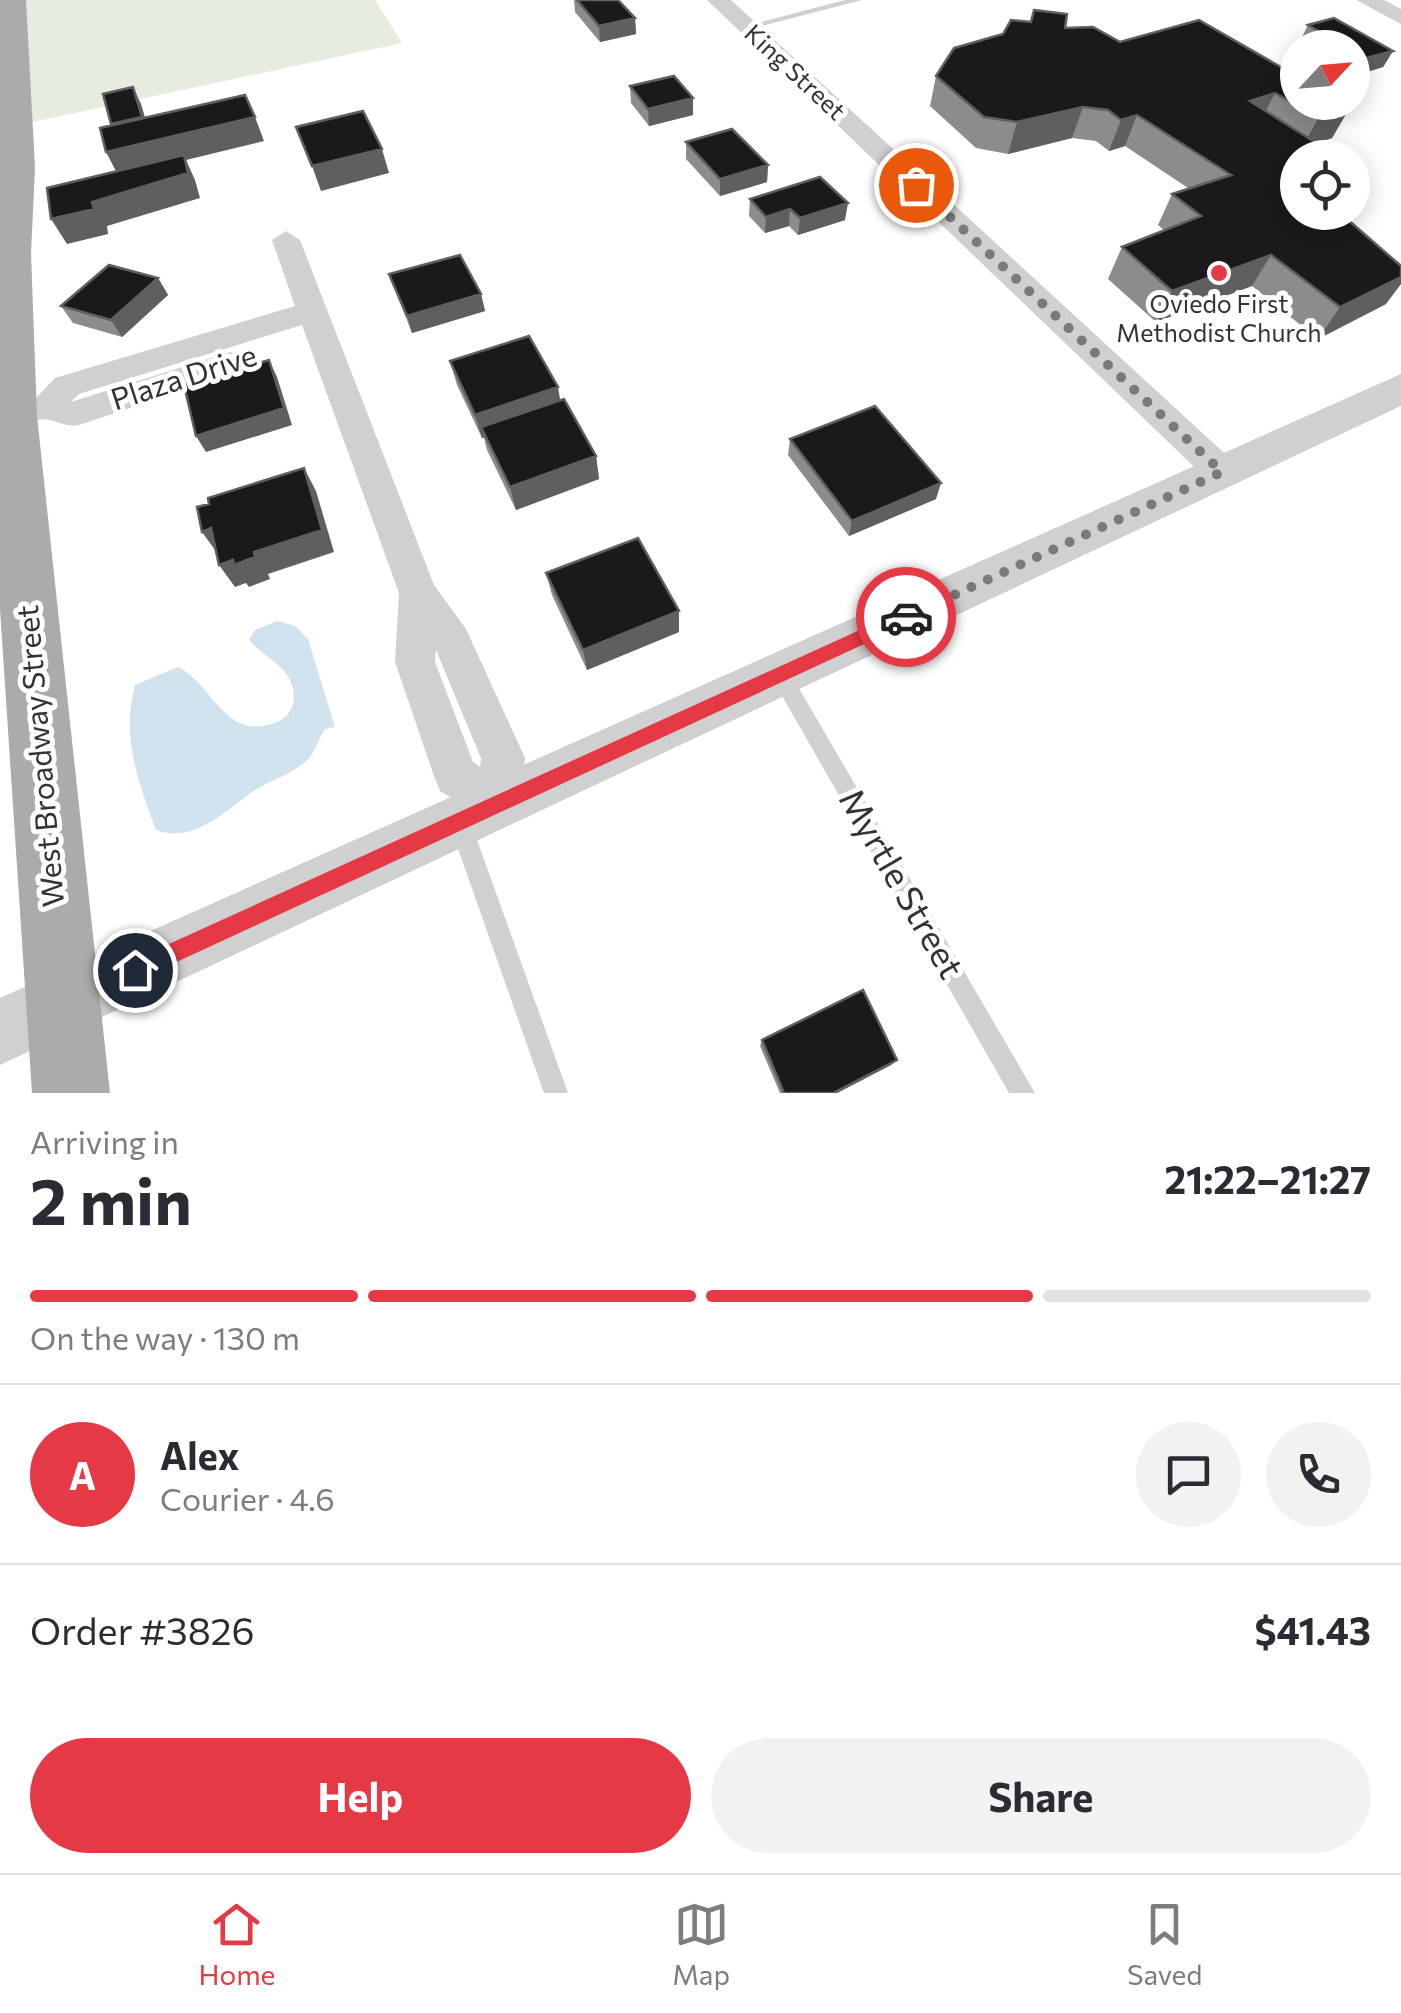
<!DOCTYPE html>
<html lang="en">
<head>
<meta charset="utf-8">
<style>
  body { margin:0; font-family:Commissioner,sans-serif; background:#f2f2f3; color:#2b2b33; height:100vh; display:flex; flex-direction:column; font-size:38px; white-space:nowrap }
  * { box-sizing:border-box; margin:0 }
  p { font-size:32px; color:#7c7c81 }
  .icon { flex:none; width:55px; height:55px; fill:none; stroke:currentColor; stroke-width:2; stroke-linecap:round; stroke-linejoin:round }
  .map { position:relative; height:1093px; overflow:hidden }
  .drawer { display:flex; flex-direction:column; background:#fff; flex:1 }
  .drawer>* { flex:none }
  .needle { width:65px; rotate:64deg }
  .fabs { position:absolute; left:1280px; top:30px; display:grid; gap:20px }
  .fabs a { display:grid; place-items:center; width:90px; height:90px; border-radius:50%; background:#fff; box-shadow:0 5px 25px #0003; font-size:50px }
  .pin { position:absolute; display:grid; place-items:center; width:85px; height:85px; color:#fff; margin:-42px; border:5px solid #fff; border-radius:50%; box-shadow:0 2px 10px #0007 }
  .courier { position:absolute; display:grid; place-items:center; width:100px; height:100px; margin:-50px; border:8px solid #e63946; border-radius:50%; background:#fff; color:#222; box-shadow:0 2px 12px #0007 }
  .overview em { font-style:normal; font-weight:700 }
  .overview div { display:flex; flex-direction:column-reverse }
  .overview { display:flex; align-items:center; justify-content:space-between; height:170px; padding:0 30px }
  h1 { font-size:65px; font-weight:700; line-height:75px }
  .bar { display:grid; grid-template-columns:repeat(4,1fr); gap:15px 10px; align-content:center; height:120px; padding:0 30px }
  .bar i { height:12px; border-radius:8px; background:#e1e1e2 }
  .bar .active { background:#e63946 }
  .bar p { grid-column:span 4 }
  .line { display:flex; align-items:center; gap:25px; padding:0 30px; border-top:2px solid #e1e1e2 }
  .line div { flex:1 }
  .round { display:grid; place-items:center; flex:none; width:105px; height:105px; border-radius:52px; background:#f2f2f3 }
  .cta { display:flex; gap:20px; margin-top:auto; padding:20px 30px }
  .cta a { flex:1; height:115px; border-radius:60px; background:#e63946; color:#fff; font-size:40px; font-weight:700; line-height:115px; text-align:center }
  .cta a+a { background:#f2f2f3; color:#2b2b33 }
  .tab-bar { display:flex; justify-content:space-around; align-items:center; height:140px; border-top:2px solid #e1e1e2; background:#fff; font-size:28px; color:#7c7c81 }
  .tab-bar a { display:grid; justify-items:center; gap:5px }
  .tab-bar .active { color:#e63946 }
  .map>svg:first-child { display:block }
  .green { fill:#e6ecdf }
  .water { fill:#cfe2ee }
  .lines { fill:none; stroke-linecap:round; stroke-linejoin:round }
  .service { fill:#d0d0d0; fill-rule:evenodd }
  .minor { fill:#d0d0d0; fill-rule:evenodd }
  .tertiary { fill:#d0d0d0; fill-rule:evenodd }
  .primary { fill:#ababab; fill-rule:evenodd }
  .wall { fill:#8c8c8c }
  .shaded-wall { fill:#5f5f5f }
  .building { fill:#1a1a1a; stroke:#5f5f5f; stroke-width:2.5 }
  .route { fill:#e63946 }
  .done { stroke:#7a7a7a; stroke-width:10; stroke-dasharray:0 18 }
  .poi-dot { fill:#e63946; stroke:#fff; stroke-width:4 }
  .labels { text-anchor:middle; stroke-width:10; stroke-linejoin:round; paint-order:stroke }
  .far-street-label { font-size:25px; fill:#333; stroke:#fff }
  .far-poi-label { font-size:25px; fill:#333; stroke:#fff }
  .street-label { font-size:30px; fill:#333; stroke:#fff }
  .near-street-label { font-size:35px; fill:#333; stroke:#fff }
</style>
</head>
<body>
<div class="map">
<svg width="1401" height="1093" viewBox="0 0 1401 1093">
  <rect width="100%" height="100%" fill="#fff"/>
  <!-- green -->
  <path class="green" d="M 0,0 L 375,0 L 402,43 L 0,129 Z"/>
  <!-- water -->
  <path class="water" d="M 277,621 L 295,626 L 308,639 L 335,727 L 325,729 C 319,738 316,749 310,757 C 296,773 273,779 255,790 C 225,810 196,844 156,830 C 138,781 121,737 135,685 L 178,667 C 202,679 213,707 236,721 C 248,728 261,728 274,723 C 297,716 299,690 285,672 C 275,660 260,653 249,640 L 255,630 Z"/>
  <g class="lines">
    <!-- service -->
    <path class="service" d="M 845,0 L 862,0 L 747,30 L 742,27 Z
      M 780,665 L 787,668 L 1035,1093 L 1009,1093 L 773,680 L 770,674 L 773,668 Z
      M 461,815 L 469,819 L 472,826 L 568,1093 L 544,1093 L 450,826 L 453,819 Z"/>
    <!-- minor -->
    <path class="minor" d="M 707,0 L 731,0 L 1234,462 L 1240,472 L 1234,482 L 1222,485 L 1210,482 Z
      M 1356,0 L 1384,0 L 1401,9 L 1401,24 Z
      M 286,231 L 300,240 L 434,585 L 466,629 L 525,758 L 520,804 L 513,819 L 497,826 L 440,791 L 434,776 L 395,662 L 399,593 L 302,325 L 79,394 L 71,402 L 230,352 L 241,355 L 246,363 L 241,371 L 82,424 C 68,428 63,423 49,420 C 33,416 18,430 0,424 L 0,407 L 37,397 L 55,378 L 295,306 L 272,240 ZM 436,650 L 481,758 L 480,767 L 473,762 L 435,662 Z"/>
    <!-- tertiary -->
    <path class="tertiary" d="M 1401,374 L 1401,406 L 0,1065 L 0,998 Z"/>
    <!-- primary -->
    <path class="primary" d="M 0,0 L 26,0 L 35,168 L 31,253 L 37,416 L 110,1093 L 32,1093 L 0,609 Z"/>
  </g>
  <!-- wall -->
  <path class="wall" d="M 574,0 L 618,0 L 635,18 L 636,34 L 600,42 L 575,12 Z
    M 1308,25 L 1393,51 L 1383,67 L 1357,75 L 1352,72 L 1352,48 L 1311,48 L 1300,41 Z
    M 1065,28 L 1350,107 L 1332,138 L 1317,143 L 1298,212 L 1386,304 L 1318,339 L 1252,286 L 1156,322 L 1108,279 L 1122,247 L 1164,230 L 1158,225 L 1172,194 L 1188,188 L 1125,146 L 1109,151 L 1096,141 L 1072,138 L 1008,154 L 976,148 L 930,106 L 936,76 Z
    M 630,86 L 693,98 L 693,115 L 649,126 L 631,103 Z
    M 686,142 L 768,165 L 767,182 L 720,196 L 686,159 Z
    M 750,199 L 845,220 L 798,235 L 789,226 L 765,233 L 749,216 Z
    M 389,274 L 481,294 L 485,311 L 412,333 Z
    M 158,278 L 168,295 L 122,337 L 73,323 L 61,306 Z
    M 450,361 L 560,400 L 596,456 L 599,479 L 516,510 L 487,450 L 484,438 L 482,438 L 457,385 Z
    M 790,439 L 936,499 L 849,536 L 788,455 Z
    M 546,573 L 679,632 L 587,670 L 552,595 Z
    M 762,1040 L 891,1065 L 837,1093 L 780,1093 L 760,1046 Z"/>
  <!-- shaded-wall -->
  <path class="shaded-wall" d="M 635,18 L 636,34 L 600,42 L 599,26 Z
    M 1393,51 L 1383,67 L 1357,75 L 1366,58 Z
    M 133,87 L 141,104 L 150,134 L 120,141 Z
    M 1275,93 L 1259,124 L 1250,101 Z
    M 693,98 L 693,115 L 649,126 L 648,109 Z
    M 1083,107 L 1072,138 L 1008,154 L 1017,122 Z
    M 1350,107 L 1332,138 L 1302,148 L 1319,117 Z
    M 1137,115 L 1125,146 L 1109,151 L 1121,120 Z
    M 255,117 L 264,141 L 186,160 L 195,180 L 200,198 L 107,226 L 108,234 L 67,244 L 51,219 L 119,177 L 106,152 Z
    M 382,149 L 389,173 L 321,191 L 312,166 Z
    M 768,165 L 767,182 L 720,196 L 720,179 Z
    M 848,203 L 845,220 L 798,235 L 800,218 Z
    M 790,209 L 789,226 L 765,233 L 766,217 Z
    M 1271,255 L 1252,286 L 1156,322 L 1172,291 Z
    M 1401,277 L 1401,284 L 1386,304 L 1318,339 L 1340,307 Z
    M 158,278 L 168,295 L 122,337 L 111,320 Z
    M 481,294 L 485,311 L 412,333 L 407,316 Z
    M 269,360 L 277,377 L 292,425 L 206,452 L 196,436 Z
    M 558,387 L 562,411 L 481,427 L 484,438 L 482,438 L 475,415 Z
    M 596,456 L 599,479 L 516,510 L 510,487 Z
    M 304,468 L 316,491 L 334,552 L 268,574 L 270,579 L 249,587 L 246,583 L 235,587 L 219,565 L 254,552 Z
    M 941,483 L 936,499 L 849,536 L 852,521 Z
    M 211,528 L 218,554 L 202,532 Z
    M 679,611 L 679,632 L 587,670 L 583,650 Z
    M 897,1060 L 891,1065 L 837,1093 L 833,1093 Z"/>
  <!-- building -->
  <path class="building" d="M 577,0 L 618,0 L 635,18 L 599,26 Z
    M 1034,10 L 1067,14 L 1065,28 L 1093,27 L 1120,42 L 1199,20 L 1298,77 L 1298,102 L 1341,102 L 1350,107 L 1319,117 L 1275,93 L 1250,101 L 1340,158 L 1298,158 L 1298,212 L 1339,212 L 1401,266 L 1401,277 L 1340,307 L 1271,255 L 1172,291 L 1122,247 L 1201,216 L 1172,194 L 1231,175 L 1137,115 L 1121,120 L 1108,110 L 1083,107 L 1017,122 L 984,117 L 936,76 L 954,48 L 1003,34 L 1011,20 L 1031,22 Z
    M 1334,18 L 1393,51 L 1366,58 L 1352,50 L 1352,48 L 1348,48 L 1308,25 Z
    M 674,76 L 693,98 L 648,109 L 630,86 Z
    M 133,87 L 142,117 L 111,124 L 103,94 Z
    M 245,95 L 255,117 L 106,152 L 100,128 Z
    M 363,111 L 382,149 L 312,166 L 296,127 Z
    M 732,129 L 768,165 L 720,179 L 686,142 Z
    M 184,155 L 188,173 L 92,202 L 94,209 L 51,219 L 47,188 Z
    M 820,177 L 848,203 L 800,218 L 790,209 L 766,217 L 750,199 Z
    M 460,255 L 481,294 L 407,316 L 389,274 Z
    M 109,265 L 158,278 L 111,320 L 61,306 Z
    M 529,336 L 558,387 L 475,415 L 450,361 Z
    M 269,360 L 284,408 L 196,436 L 184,385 Z
    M 564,399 L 596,456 L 510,487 L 481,427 Z
    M 875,406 L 941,483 L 852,521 L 790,439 Z
    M 304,468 L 322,530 L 254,552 L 255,557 L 234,565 L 233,560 L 219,565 L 211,528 L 202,532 L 197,507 L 209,504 L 208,498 Z
    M 638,538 L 679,611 L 583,650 L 546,573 Z
    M 863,990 L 897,1060 L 833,1093 L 784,1093 L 762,1040 Z"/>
  <!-- route -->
  <path class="route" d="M 906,609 L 912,611 L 912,622 L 142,978 L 127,978 L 127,963 Z"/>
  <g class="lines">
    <!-- done -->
    <path class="done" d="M 906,617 L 1222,472 L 916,185"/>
  </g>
  <!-- markers -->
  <circle class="poi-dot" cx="1219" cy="273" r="10"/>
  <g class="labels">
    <!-- far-street labels -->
    <g class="far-street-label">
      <text transform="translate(795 72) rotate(43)" y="9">King Street</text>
    </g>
    <!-- far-poi labels -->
    <g class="far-poi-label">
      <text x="1219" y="313">Oviedo First<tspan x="1219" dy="29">Methodist Church</tspan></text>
    </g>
    <!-- street labels -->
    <g class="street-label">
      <text transform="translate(184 378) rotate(-18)" y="10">Plaza Drive</text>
      <text transform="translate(41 756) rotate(-95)" y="10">West Broadway Street</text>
    </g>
    <!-- near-street labels -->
    <g class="near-street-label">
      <text transform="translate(901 884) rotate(60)" y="12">Myrtle Street</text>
    </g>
  </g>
</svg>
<div class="fabs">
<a><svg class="needle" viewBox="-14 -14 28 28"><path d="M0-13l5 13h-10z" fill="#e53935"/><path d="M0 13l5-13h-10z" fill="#7c7c81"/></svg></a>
<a><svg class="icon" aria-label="locate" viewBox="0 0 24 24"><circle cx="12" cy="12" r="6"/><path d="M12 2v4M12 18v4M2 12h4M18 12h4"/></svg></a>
</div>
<div class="pin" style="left:916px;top:185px;background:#ea580c"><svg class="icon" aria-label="bag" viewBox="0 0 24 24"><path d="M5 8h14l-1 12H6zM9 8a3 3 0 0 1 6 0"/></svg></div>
<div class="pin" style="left:135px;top:970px;background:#1f2937"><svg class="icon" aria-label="home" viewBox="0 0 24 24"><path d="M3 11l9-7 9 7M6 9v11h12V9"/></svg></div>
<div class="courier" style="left:906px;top:617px"><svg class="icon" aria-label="car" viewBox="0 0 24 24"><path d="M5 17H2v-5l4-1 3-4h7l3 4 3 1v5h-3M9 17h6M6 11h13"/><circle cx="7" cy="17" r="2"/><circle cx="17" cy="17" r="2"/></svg></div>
</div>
<section class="drawer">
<div class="overview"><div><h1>2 min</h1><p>Arriving in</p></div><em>21:22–21:27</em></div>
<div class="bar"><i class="active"></i><i class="active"></i><i class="active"></i><i></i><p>On the way · 130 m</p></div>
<div class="line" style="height:180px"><b class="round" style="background:#e63946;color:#fff">A</b><div><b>Alex</b><p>Courier · 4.6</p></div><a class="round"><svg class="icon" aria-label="chat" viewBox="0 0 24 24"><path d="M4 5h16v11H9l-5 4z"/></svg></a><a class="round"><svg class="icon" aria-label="phone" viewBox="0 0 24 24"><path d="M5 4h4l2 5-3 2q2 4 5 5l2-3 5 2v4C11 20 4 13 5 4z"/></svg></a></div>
<div class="line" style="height:130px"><div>Order #3826</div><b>$41.43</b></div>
<div class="cta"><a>Help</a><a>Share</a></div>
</section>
<nav class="tab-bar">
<a class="active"><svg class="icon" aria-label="home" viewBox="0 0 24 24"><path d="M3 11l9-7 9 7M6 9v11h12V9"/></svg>Home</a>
<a><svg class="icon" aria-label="map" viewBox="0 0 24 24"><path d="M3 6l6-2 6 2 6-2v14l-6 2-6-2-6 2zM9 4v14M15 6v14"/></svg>Map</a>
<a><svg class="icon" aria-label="saved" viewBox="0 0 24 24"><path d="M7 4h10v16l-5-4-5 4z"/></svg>Saved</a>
</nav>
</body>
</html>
